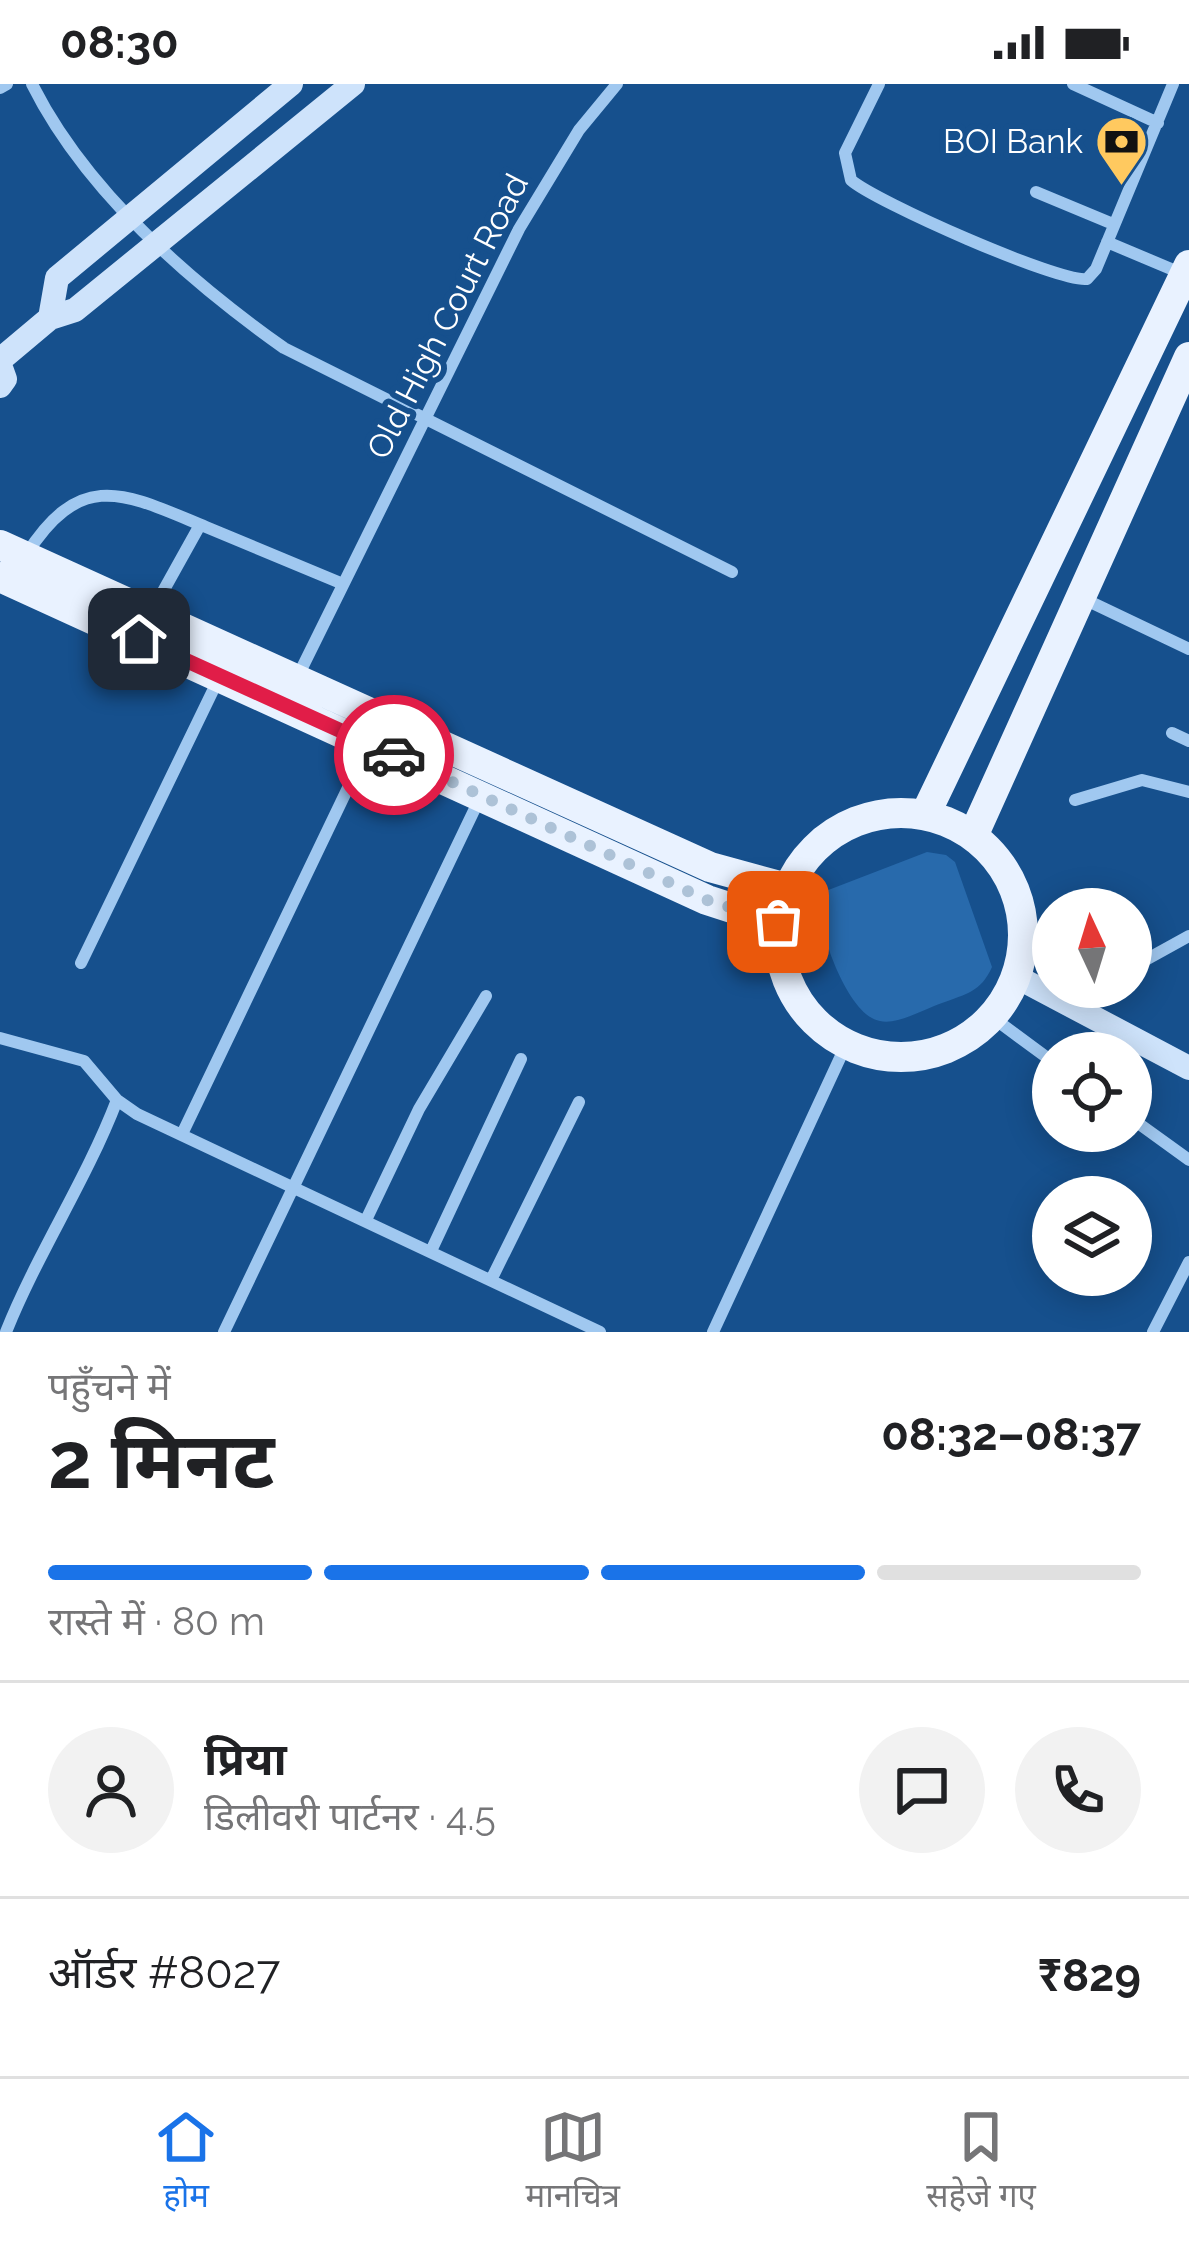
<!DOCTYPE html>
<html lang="hi">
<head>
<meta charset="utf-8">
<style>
  body { margin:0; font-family:Raleway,"Noto Sans Devanagari",sans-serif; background:#f2f2f2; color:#202124; height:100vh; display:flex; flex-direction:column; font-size:45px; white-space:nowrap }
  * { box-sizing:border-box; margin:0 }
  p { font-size:39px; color:#757577 }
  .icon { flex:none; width:66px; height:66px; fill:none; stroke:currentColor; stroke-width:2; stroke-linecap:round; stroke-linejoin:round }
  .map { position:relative; height:1248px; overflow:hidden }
  .sheet { display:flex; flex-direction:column; background:#fff; flex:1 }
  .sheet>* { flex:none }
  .needle { width:78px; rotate:356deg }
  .tools { position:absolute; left:1032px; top:804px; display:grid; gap:24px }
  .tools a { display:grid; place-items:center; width:120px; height:120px; border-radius:50%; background:#fff; box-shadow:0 6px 30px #0003; font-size:60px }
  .pin { position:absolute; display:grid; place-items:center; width:102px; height:102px; color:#fff; margin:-51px; border-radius:24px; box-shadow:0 6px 18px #0006 }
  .courier { position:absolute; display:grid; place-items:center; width:120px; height:120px; margin:-60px; border:9px solid #e11d48; border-radius:50%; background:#fff; color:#222; box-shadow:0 3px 15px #0007 }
  .head em { font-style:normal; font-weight:700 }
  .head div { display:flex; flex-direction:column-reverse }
  .head { display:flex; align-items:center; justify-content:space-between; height:204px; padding:0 48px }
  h1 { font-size:78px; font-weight:700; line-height:90px }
  .bar { display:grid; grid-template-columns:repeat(4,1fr); gap:18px 12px; align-content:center; height:144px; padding:0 48px }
  .bar i { height:15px; border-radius:9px; background:#e0e0e0 }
  .bar .active { background:#1a73e8 }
  .bar p { grid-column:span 4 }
  .line { display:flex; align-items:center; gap:30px; padding:0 48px; border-top:3px solid #e0e0e0 }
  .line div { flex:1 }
  .round { display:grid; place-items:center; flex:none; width:126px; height:126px; border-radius:63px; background:#f2f2f2 }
  .status { display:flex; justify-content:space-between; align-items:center; height:84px; padding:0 60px; background:#fff; direction:ltr }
  .status svg { height:33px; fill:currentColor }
  .dock { display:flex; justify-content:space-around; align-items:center; height:168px; border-top:3px solid #e0e0e0; background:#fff; font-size:33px; color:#757577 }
  .dock a { display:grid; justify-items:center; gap:6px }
  .dock .active { color:#1a73e8 }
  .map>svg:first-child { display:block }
  .green { fill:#286aac }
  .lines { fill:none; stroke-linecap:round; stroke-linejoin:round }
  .street { stroke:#a0c8f0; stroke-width:12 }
  .secondary { stroke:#cee3fb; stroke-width:24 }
  .primary { stroke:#e9f2ff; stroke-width:30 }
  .done { stroke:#adc2d7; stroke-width:12; stroke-dasharray:0 21.6 }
  .route { stroke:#e11d48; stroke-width:15 }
  .labels { text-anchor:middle; stroke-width:12; stroke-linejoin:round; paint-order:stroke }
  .poi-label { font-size:33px; fill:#fff; stroke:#16508d; text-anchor:end }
  .street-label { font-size:33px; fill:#fff; stroke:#16508d }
</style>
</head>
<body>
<div class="status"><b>08:30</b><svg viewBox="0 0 49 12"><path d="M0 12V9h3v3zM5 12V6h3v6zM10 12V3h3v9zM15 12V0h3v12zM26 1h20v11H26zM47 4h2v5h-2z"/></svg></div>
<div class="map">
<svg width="1189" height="1248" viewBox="0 0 1189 1248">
  <rect width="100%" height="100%" fill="#16508d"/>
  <!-- green -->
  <path class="green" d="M 927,768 L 946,771 L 955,778 L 992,883 C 981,908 966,910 942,919 C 924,925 898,941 880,937 C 847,932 816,841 818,810 Z"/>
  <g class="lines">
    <!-- street -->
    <path class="street" d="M 32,0 C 85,106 188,196 284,264 L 732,488
      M 879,0 L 845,69 L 851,96 C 874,117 1059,199 1087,195 L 1096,185 L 1173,0
      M 1073,0 L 1158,39
      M 0,4 L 7,0
      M 1036,108 L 1113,140
      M 1107,158 L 1183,190
      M 26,471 C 82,383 126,410 206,443 C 252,462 298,481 343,500
      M 1082,514 L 1189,565
      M 151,529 L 200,441
      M 297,594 L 519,145 L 579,46 L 617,0
      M 1172,649 L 1189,657
      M 1075,716 L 1142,696 L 1189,708
      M 81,879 L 219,594
      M 1131,884 L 1189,852
      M 1064,916 L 1092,903
      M 992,933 L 1053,978
      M 0,954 L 84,977 L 117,1016 L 137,1030 L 600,1248
      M 1131,1034 L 1189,1076
      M 183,1048 L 369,660
      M 366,1136 L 419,1025 L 486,912
      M 431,1167 L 521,975
      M 491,1196 L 579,1018
      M 6,1248 C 38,1168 86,1097 117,1016
      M 224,1248 L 480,714
      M 713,1248 L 846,961
      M 1153,1248 L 1189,1178"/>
    <!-- secondary -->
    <path class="secondary" d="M 50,234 L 57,194 L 291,0
      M 0,276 L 50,234 L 75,226 L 353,0
      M 0,281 L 5,295 L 0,302
      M 1017,893 L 1189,984"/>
    <!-- primary -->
    <path class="primary" d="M 0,461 L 710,783 L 787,804
      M 0,493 L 707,816 L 778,839
      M779 851a122 122 0 1 1 244 0a122 122 0 1 1-244 0Z
      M 925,731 L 1189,181
      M 973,752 L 1189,273"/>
  </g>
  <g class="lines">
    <!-- done -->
    <path class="done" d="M 394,671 L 707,816 L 778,838"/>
    <!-- route -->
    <path class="route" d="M 139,555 L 394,671"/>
  </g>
  <!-- icons -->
  <defs>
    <symbol id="bank-pin" viewBox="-11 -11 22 30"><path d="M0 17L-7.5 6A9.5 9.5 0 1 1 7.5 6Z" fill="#ffc95f" stroke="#16508d"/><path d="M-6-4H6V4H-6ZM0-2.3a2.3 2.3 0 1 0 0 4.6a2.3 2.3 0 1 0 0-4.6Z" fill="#111"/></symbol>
  </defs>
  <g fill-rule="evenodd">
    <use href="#bank-pin" x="1092" y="28" width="59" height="81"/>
  </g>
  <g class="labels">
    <!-- poi labels -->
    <g class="poi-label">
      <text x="1083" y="69">BOI Bank</text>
    </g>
    <!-- street labels -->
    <g class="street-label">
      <text transform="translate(447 232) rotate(-63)" y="12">Old High Court Road</text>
    </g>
  </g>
</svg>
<div class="tools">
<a><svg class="needle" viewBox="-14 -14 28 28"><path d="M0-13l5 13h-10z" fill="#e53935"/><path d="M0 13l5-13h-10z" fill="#757577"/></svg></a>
<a><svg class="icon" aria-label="locate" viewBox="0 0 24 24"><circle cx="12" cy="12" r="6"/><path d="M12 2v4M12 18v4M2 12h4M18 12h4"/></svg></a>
<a><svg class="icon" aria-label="layers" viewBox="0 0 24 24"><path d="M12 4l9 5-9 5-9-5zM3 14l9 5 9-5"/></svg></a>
</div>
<div class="pin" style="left:778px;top:838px;background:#ea580c"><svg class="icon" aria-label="bag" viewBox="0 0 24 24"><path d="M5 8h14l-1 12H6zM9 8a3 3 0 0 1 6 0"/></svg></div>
<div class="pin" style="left:139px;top:555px;background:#1f2937"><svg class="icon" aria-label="home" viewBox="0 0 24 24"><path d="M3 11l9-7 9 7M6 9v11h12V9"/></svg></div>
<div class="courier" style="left:394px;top:671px"><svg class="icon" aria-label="car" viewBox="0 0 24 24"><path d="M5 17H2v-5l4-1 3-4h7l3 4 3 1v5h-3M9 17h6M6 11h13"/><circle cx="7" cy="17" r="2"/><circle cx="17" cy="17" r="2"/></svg></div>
</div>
<section class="sheet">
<div class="head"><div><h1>2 मिनट</h1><p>पहुँचने में</p></div><em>08:32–08:37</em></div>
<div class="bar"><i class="active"></i><i class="active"></i><i class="active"></i><i></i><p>रास्ते में · 80 m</p></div>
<div class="line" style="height:216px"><a class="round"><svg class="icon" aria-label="person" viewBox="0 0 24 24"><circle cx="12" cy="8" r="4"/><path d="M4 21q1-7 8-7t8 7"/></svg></a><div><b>प्रिया</b><p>डिलीवरी पार्टनर · 4.5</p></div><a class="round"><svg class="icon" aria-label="chat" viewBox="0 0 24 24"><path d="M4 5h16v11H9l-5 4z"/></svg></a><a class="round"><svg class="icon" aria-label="phone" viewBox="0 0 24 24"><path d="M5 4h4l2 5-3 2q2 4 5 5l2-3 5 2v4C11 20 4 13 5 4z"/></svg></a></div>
<div class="line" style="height:156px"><div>ऑर्डर #8027</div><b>₹829</b></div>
</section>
<nav class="dock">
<a class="active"><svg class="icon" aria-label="home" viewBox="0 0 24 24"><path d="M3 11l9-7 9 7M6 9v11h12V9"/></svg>होम</a>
<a><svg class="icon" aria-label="map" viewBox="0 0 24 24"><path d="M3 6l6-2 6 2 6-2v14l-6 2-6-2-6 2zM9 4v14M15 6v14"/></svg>मानचित्र</a>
<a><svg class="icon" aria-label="saved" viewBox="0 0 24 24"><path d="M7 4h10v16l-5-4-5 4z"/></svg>सहेजे गए</a>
</nav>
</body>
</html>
